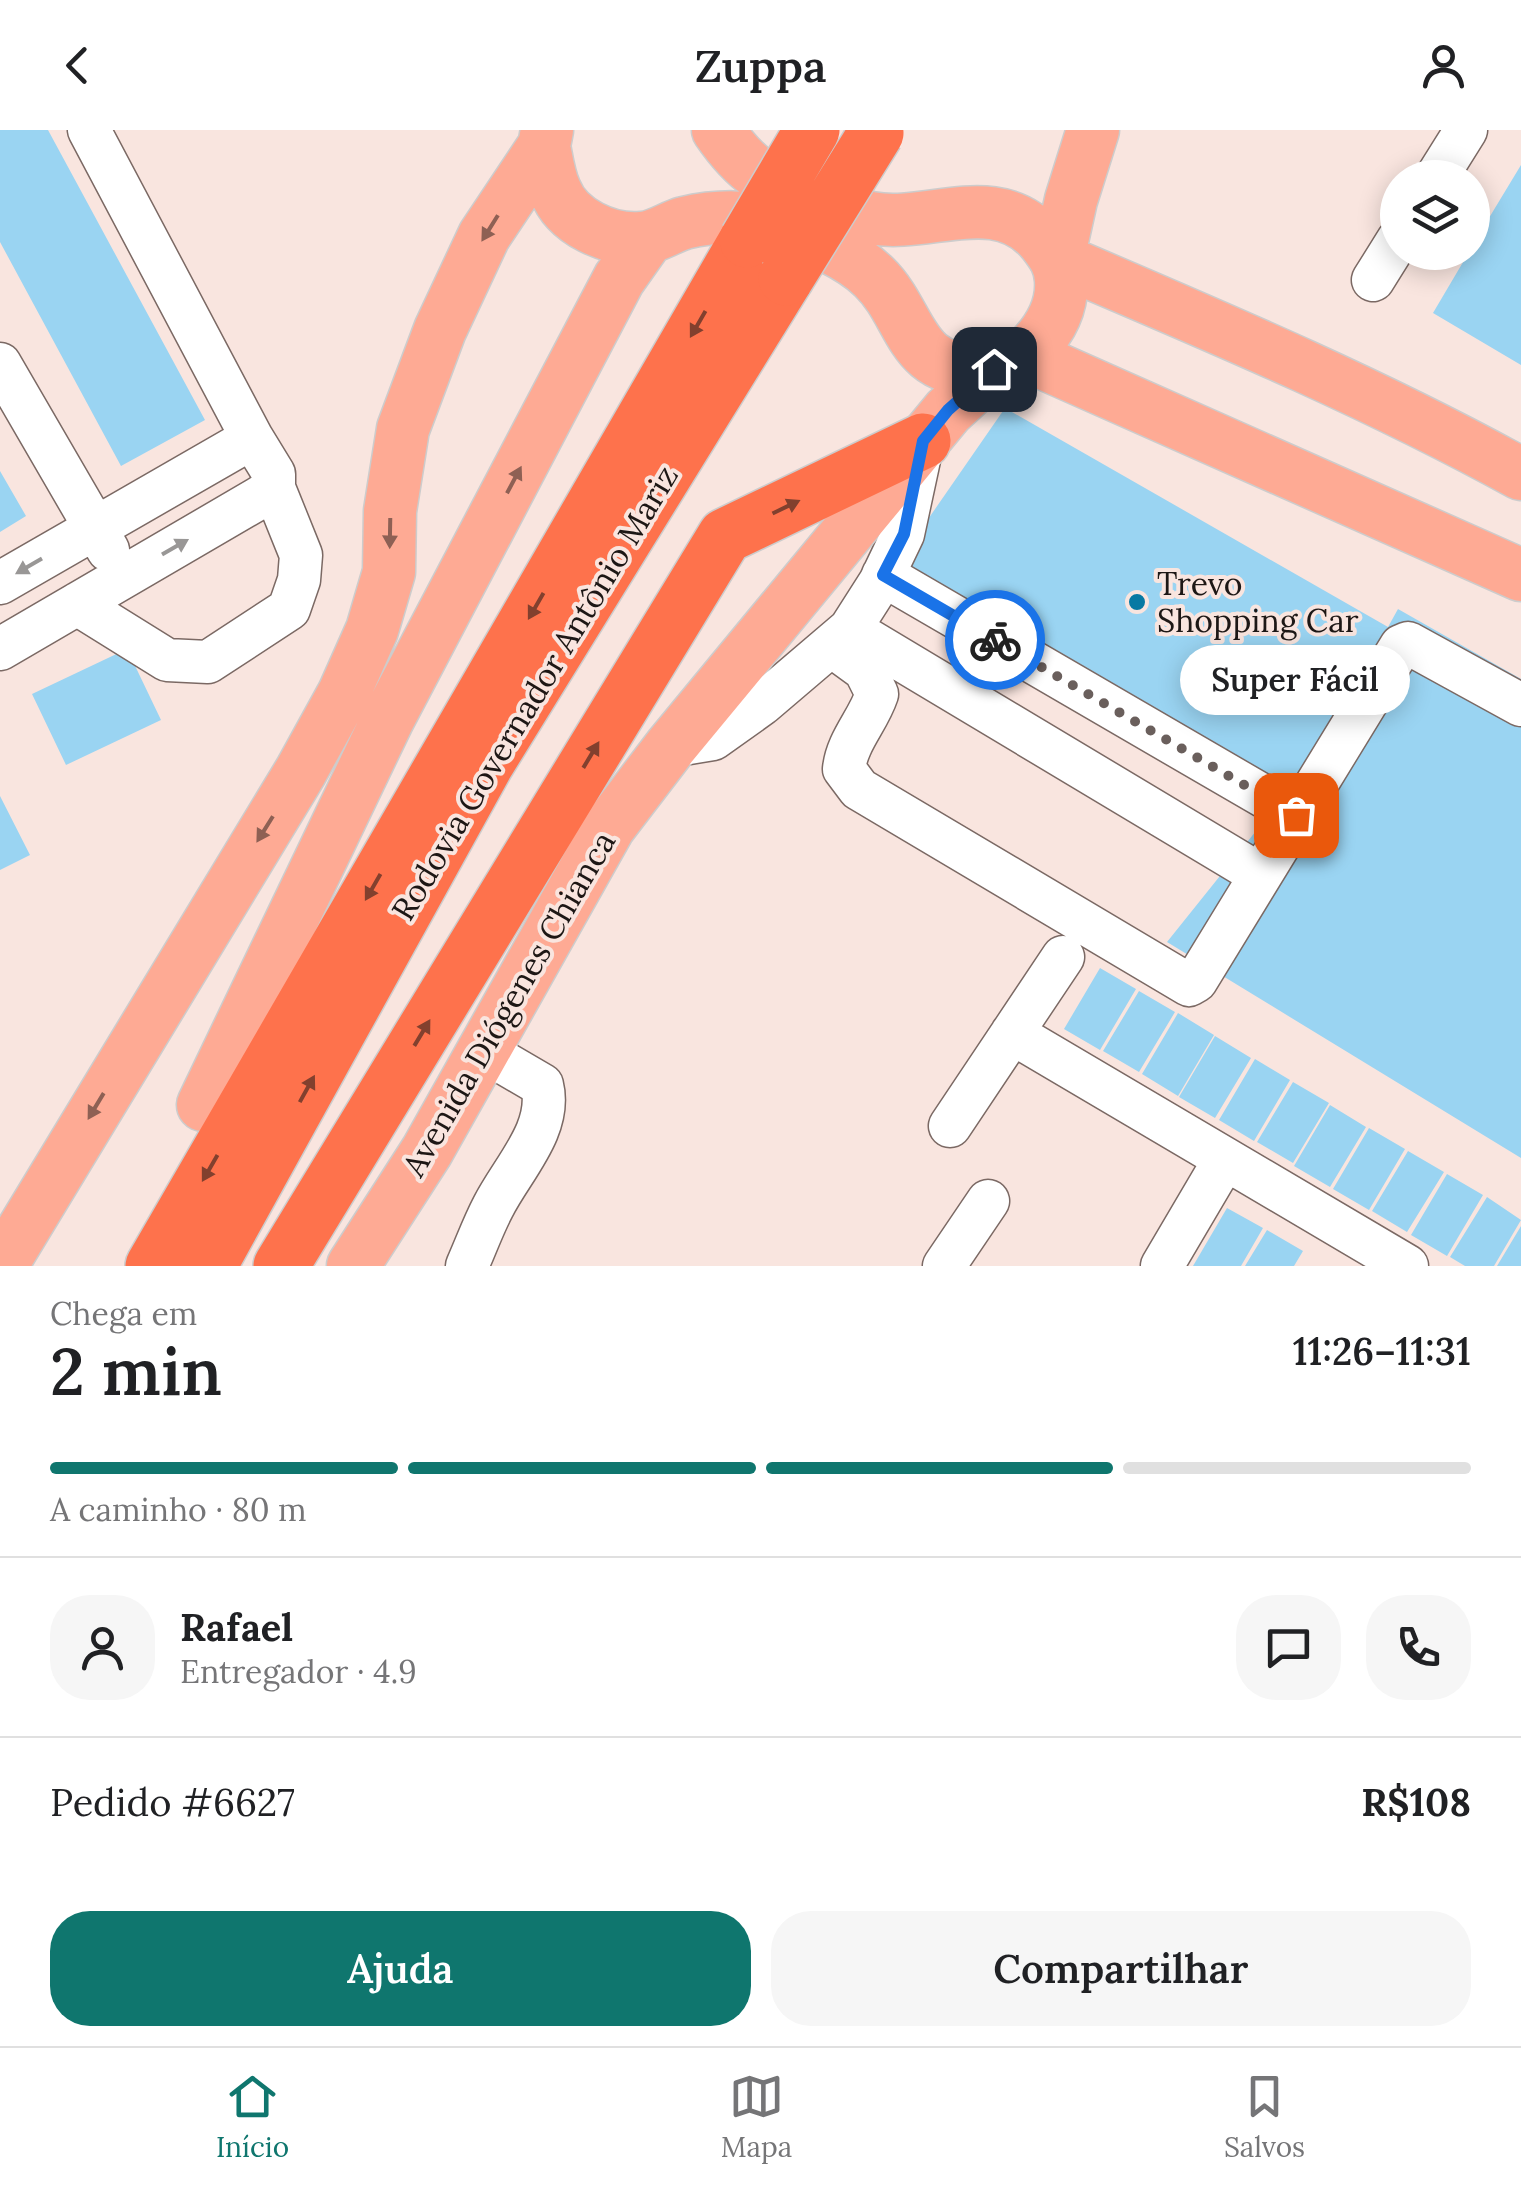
<!DOCTYPE html>
<html lang="pt">
<head>
<meta charset="utf-8">
<style>
  body { margin:0; font-family:Lora,serif; background:#f6f6f6; color:#202124; height:100vh; display:flex; flex-direction:column; font-size:38px; white-space:nowrap }
  * { box-sizing:border-box; margin:0 }
  p { font-size:32px; color:#757577 }
  .icon { flex:none; width:55px; height:55px; fill:none; stroke:currentColor; stroke-width:2; stroke-linecap:round; stroke-linejoin:round }
  .map { position:relative; height:1136px; overflow:hidden }
  .sheet { display:flex; flex-direction:column; background:#fff; flex:1 }
  .sheet>* { flex:none }
  .fabs { position:absolute; left:1380px; top:30px; display:grid; gap:20px }
  .fabs a { display:grid; place-items:center; width:110px; height:110px; border-radius:50%; background:#fff; box-shadow:0 5px 25px #0003; font-size:50px }
  .pin { position:absolute; display:grid; place-items:center; width:85px; height:85px; color:#fff; margin:-42px; border-radius:20px; box-shadow:0 5px 15px #0006 }
  .courier { position:absolute; display:grid; place-items:center; width:100px; height:100px; margin:-50px; border:8px solid #1a73e8; border-radius:50%; background:#fff; color:#222; box-shadow:0 2px 12px #0007 }
  .bubble { position:absolute; height:70px; border-radius:35px; background:#fff; box-shadow:0 5px 25px #0003; font-size:32px; font-weight:600; line-height:70px; text-align:center }
  .overview em { font-style:normal; font-weight:600 }
  .overview div { display:flex; flex-direction:column-reverse }
  .overview { display:flex; align-items:center; justify-content:space-between; height:170px; padding:0 50px }
  h1 { font-size:65px; font-weight:600; line-height:75px }
  .bar { display:grid; grid-template-columns:repeat(4,1fr); gap:15px 10px; align-content:center; height:120px; padding:0 50px }
  .bar i { height:12px; border-radius:8px; background:#e0e0e0 }
  .bar .on { background:#0f766e }
  .bar p { grid-column:span 4 }
  .line { display:flex; align-items:center; gap:25px; padding:0 50px; border-top:2px solid #e0e0e0 }
  .line div { flex:1 }
  .round { display:grid; place-items:center; flex:none; width:105px; height:105px; border-radius:40px; background:#f6f6f6 }
  .button { display:flex; gap:20px; margin-top:auto; padding:20px 50px }
  .button a { flex:1; height:115px; border-radius:40px; background:#0f766e; color:#fff; font-size:40px; font-weight:600; line-height:115px; text-align:center }
  .button a+a { background:#f6f6f6; color:#202124 }
  header { display:flex; justify-content:space-between; align-items:center; height:130px; padding:0 50px; background:#fff; font-size:45px; font-weight:600 }
  .tab-bar { display:flex; justify-content:space-around; align-items:center; height:140px; border-top:2px solid #e0e0e0; background:#fff; font-size:28px; color:#757577 }
  .tab-bar a { display:grid; justify-items:center; gap:5px }
  .tab-bar .on { color:#0f766e }
  .map>svg:first-child { display:block }
  .building { fill:#9ad4f2 }
  .lines { fill:none; stroke-linecap:round; stroke-linejoin:round }
  .minor-casing { stroke:#7b6964; stroke-width:45 }
  .major-casing { stroke:#cdcccc; stroke-width:55 }
  .highway-casing { stroke:#cdcccc; stroke-width:58 }
  .minor { stroke:#fff; stroke-width:42 }
  .major { stroke:#feaa94; stroke-width:52 }
  .highway { stroke:#fe724c; stroke-width:55 }
  .highway-bridge-casing { stroke:#cdcccc; stroke-width:58; stroke-linecap:butt }
  .highway-bridge { stroke:#fe724c; stroke-width:55 }
  .oneway { fill:#8e6054 }
  .oneway2 { fill:#82402e }
  .oneway3 { fill:#999796 }
  .done { stroke:#6a5f5c; stroke-width:10; stroke-dasharray:0 18 }
  .route { stroke:#1a73e8; stroke-width:12 }
  .poi-dot { fill:#0779a3; stroke:#f9e5df; stroke-width:4 }
  .labels { text-anchor:middle; stroke-width:8; stroke-linejoin:round; paint-order:stroke }
  .poi-label { font-size:32px; fill:#1d1715; stroke:#f9e5df; text-anchor:start }
  .street-label { font-size:32px; fill:#1d1715; stroke:#f9e5df }
</style>
</head>
<body>
<header><svg class="icon" aria-label="back" viewBox="0 0 24 24"><path d="M15 5l-7 7 7 7"/></svg>Zuppa<svg class="icon" aria-label="person" viewBox="0 0 24 24"><circle cx="12" cy="8" r="4"/><path d="M4 21q1-7 8-7t8 7"/></svg></header>
<div class="map">
<svg width="1521" height="1136" viewBox="0 0 1521 1136">
  <rect width="100%" height="100%" fill="#f9e5df"/>
  <!-- building -->
  <path class="building" d="M 0,0 L 48,0 L 205,290 L 121,336 L 0,112 Z
    M 1521,35 L 1521,235 L 1433,183 L 1469,122 L 1472,122 L 1472,116 Z
    M 1005,278 L 1388,497 L 1398,479 L 1521,549 L 1521,1028 L 1167,812 L 1276,676 L 888,447 Z
    M 0,341 L 26,386 L 0,402 Z
    M 127,519 L 161,590 L 66,635 L 32,564 Z
    M 0,666 L 30,725 L 0,740 Z
    M 1100,838 L 1136,859 L 1100,920 L 1064,899 Z
    M 1139,861 L 1175,882 L 1139,942 L 1103,921 Z
    M 1178,883 L 1214,905 L 1178,966 L 1142,944 Z
    M 1215,906 L 1251,928 L 1215,988 L 1179,967 Z
    M 1255,929 L 1290,950 L 1254,1011 L 1219,990 Z
    M 1293,952 L 1329,973 L 1293,1033 L 1257,1012 Z
    M 1330,975 L 1366,997 L 1330,1057 L 1294,1036 Z
    M 1369,998 L 1405,1019 L 1369,1080 L 1333,1059 Z
    M 1408,1021 L 1444,1042 L 1407,1102 L 1372,1081 Z
    M 1447,1044 L 1483,1065 L 1447,1126 L 1411,1105 Z
    M 1487,1067 L 1521,1090 L 1494,1136 L 1465,1136 L 1450,1127 Z
    M 1227,1078 L 1263,1098 L 1241,1136 L 1193,1136 Z
    M 1521,1096 L 1521,1136 L 1497,1136 Z
    M 1267,1100 L 1303,1121 L 1294,1136 L 1245,1136 Z"/>
  <g class="lines">
    <defs>
      <path id="minor" d="M 89,0 L 252,308
        M 1436,48 L 1466,0
        M 1373,150 L 1398,110
        M 0,234 L 108,420
        M 883,445 L 1296,685
        M 0,453 L 252,308 L 274,344 L 274,358 L 259,368 L 0,519
        M 77,474 L 167,530 L 208,532 L 289,479 L 299,450 L 301,425 L 274,358
        M 850,499 L 1259,744
        M 832,516 L 865,540 L 877,564 C 868,591 847,611 844,639 L 859,659 L 1189,855 L 1196,851 L 1401,516 L 1408,513 L 1521,575
        M 671,616 L 713,609 L 762,574 L 850,499 L 880,452 L 903,404 L 923,311
        M 1012,903 L 1407,1136
        M 950,996 L 1063,827
        M 467,1136 C 476,1116 483,1096 493,1077 C 512,1039 553,999 542,955 L 482,920
        M 944,1136 L 988,1071
        M 1162,1136 L 1225,1029"/>
      <path id="major" d="M 544,16 C 547,31 549,47 555,60 C 567,92 609,111 642,108 C 657,107 670,97 684,93 C 714,86 752,84 781,96 C 811,108 851,124 874,147 C 913,185 908,242 979,240 C 998,239 1019,232 1033,217 C 1050,199 1063,177 1061,150 C 1060,133 1053,124 1043,111 C 997,56 929,99 871,88 C 844,83 782,59 759,44 C 743,33 729,16 718,0
        M 1058,129 C 1215,196 1372,262 1521,344
        M 1058,129 L 1071,70 L 1093,0
        M 1025,225 L 1521,445
        M 203,975 L 387,591 L 619,149 L 648,108
        M 1,1136 L 301,641 L 344,563 L 372,500 L 389,442 L 390,381 L 403,299 L 440,200 L 484,106 L 544,16 L 547,0
        M 353,1136 L 427,1021 L 609,697 L 671,616 L 948,281 L 994,239"/>
      <path id="highway" d="M 153,1136 L 747,110
        M 209,1136 L 486,634 L 786,148
        M 281,1136 L 725,406 L 923,311"/>
    </defs>
    <!-- minor casing -->
    <use href="#minor" class="minor-casing"/>
    <!-- major casing -->
    <use href="#major" class="major-casing"/>
    <!-- highway casing -->
    <use href="#highway" class="highway-casing"/>
    <!-- minor -->
    <use href="#minor" class="minor"/>
    <!-- major -->
    <use href="#major" class="major"/>
    <!-- highway -->
    <use href="#highway" class="highway"/>
    <defs>
      <path id="highway-bridge" d="M 747,110 L 812,0
        M 786,148 L 876,3"/>
    </defs>
    <!-- highway-bridge casing -->
    <use href="#highway-bridge" class="highway-bridge-casing"/>
    <!-- highway-bridge -->
    <use href="#highway-bridge" class="highway-bridge"/>
  </g>
  <!-- one-way arrows -->
  <defs><path id="oneway-solid" d="M-6-.8H1V-3.2L6.5 0L1 3.2V.8H-6Z" transform="scale(2.5)"/></defs>
  <g class="oneway">
    <use href="#oneway-solid" transform="translate(490 98) rotate(122)"/>
    <use href="#oneway-solid" transform="translate(514 350) rotate(-62)"/>
    <use href="#oneway-solid" transform="translate(390 403) rotate(91)"/>
    <use href="#oneway-solid" transform="translate(265 699) rotate(122)"/>
    <use href="#oneway-solid" transform="translate(96 976) rotate(121)"/>
  </g>
  <g class="oneway2">
    <use href="#oneway-solid" transform="translate(698 194) rotate(120)"/>
    <use href="#oneway-solid" transform="translate(786 377) rotate(-26)"/>
    <use href="#oneway-solid" transform="translate(536 476) rotate(120)"/>
    <use href="#oneway-solid" transform="translate(591 625) rotate(-59)"/>
    <use href="#oneway-solid" transform="translate(373 757) rotate(120)"/>
    <use href="#oneway-solid" transform="translate(422 903) rotate(-59)"/>
    <use href="#oneway-solid" transform="translate(307 959) rotate(-61)"/>
    <use href="#oneway-solid" transform="translate(210 1038) rotate(120)"/>
  </g>
  <g class="oneway3">
    <use href="#oneway-solid" transform="translate(175 417) rotate(-30)"/>
    <use href="#oneway-solid" transform="translate(29 436) rotate(150)"/>
  </g>
  <g class="lines">
    <!-- done -->
    <path class="done" d="M 995,510 L 1296,685"/>
    <!-- route -->
    <path class="route" d="M 994,239 L 948,280 L 923,311 L 904,404 L 883,445 L 995,510"/>
  </g>
  <!-- markers -->
  <circle class="poi-dot" cx="1137" cy="472" r="10"/>
  <g class="labels">
    <!-- poi labels -->
    <g class="poi-label">
      <text x="1157" y="465">Trevo<tspan x="1157" dy="37">Shopping Car</tspan></text>
    </g>
    <!-- street labels -->
    <g class="street-label">
      <text transform="translate(535 563) rotate(-59)" y="11">Rodovia Governador Antônio Mariz</text>
      <text transform="translate(509 874) rotate(-60)" y="11">Avenida Diógenes Chianca</text>
    </g>
  </g>
</svg>
<div class="fabs">
<a><svg class="icon" aria-label="layers" viewBox="0 0 24 24"><path d="M12 4l9 5-9 5-9-5zM3 14l9 5 9-5"/></svg></a>
</div>
<div class="pin" style="left:1296px;top:685px;background:#ea580c"><svg class="icon" aria-label="bag" viewBox="0 0 24 24"><path d="M5 8h14l-1 12H6zM9 8a3 3 0 0 1 6 0"/></svg></div>
<div class="pin" style="left:994px;top:239px;background:#1f2937"><svg class="icon" aria-label="home" viewBox="0 0 24 24"><path d="M3 11l9-7 9 7M6 9v11h12V9"/></svg></div>
<div class="courier" style="left:995px;top:510px"><svg class="icon" aria-label="bike" viewBox="0 0 24 24"><circle cx="6" cy="16" r="4"/><circle cx="18" cy="16" r="4"/><path d="M6 16l4-8h5l3 8M10 8l3 8H6M13 5h3"/></svg></div>
<div class="bubble" style="left:1180px;top:515px;width:230px">Super Fácil</div>
</div>
<section class="sheet">
<div class="overview"><div><h1>2 min</h1><p>Chega em</p></div><em>11:26–11:31</em></div>
<div class="bar"><i class="on"></i><i class="on"></i><i class="on"></i><i></i><p>A caminho · 80 m</p></div>
<div class="line" style="height:180px"><a class="round"><svg class="icon" aria-label="person" viewBox="0 0 24 24"><circle cx="12" cy="8" r="4"/><path d="M4 21q1-7 8-7t8 7"/></svg></a><div><b>Rafael</b><p>Entregador · 4.9</p></div><a class="round"><svg class="icon" aria-label="chat" viewBox="0 0 24 24"><path d="M4 5h16v11H9l-5 4z"/></svg></a><a class="round"><svg class="icon" aria-label="phone" viewBox="0 0 24 24"><path d="M5 4h4l2 5-3 2q2 4 5 5l2-3 5 2v4C11 20 4 13 5 4z"/></svg></a></div>
<div class="line" style="height:130px"><div>Pedido #6627</div><b>R$108</b></div>
<div class="button"><a>Ajuda</a><a>Compartilhar</a></div>
</section>
<nav class="tab-bar">
<a class="on"><svg class="icon" aria-label="home" viewBox="0 0 24 24"><path d="M3 11l9-7 9 7M6 9v11h12V9"/></svg>Início</a>
<a><svg class="icon" aria-label="map" viewBox="0 0 24 24"><path d="M3 6l6-2 6 2 6-2v14l-6 2-6-2-6 2zM9 4v14M15 6v14"/></svg>Mapa</a>
<a><svg class="icon" aria-label="saved" viewBox="0 0 24 24"><path d="M7 4h10v16l-5-4-5 4z"/></svg>Salvos</a>
</nav>
</body>
</html>
